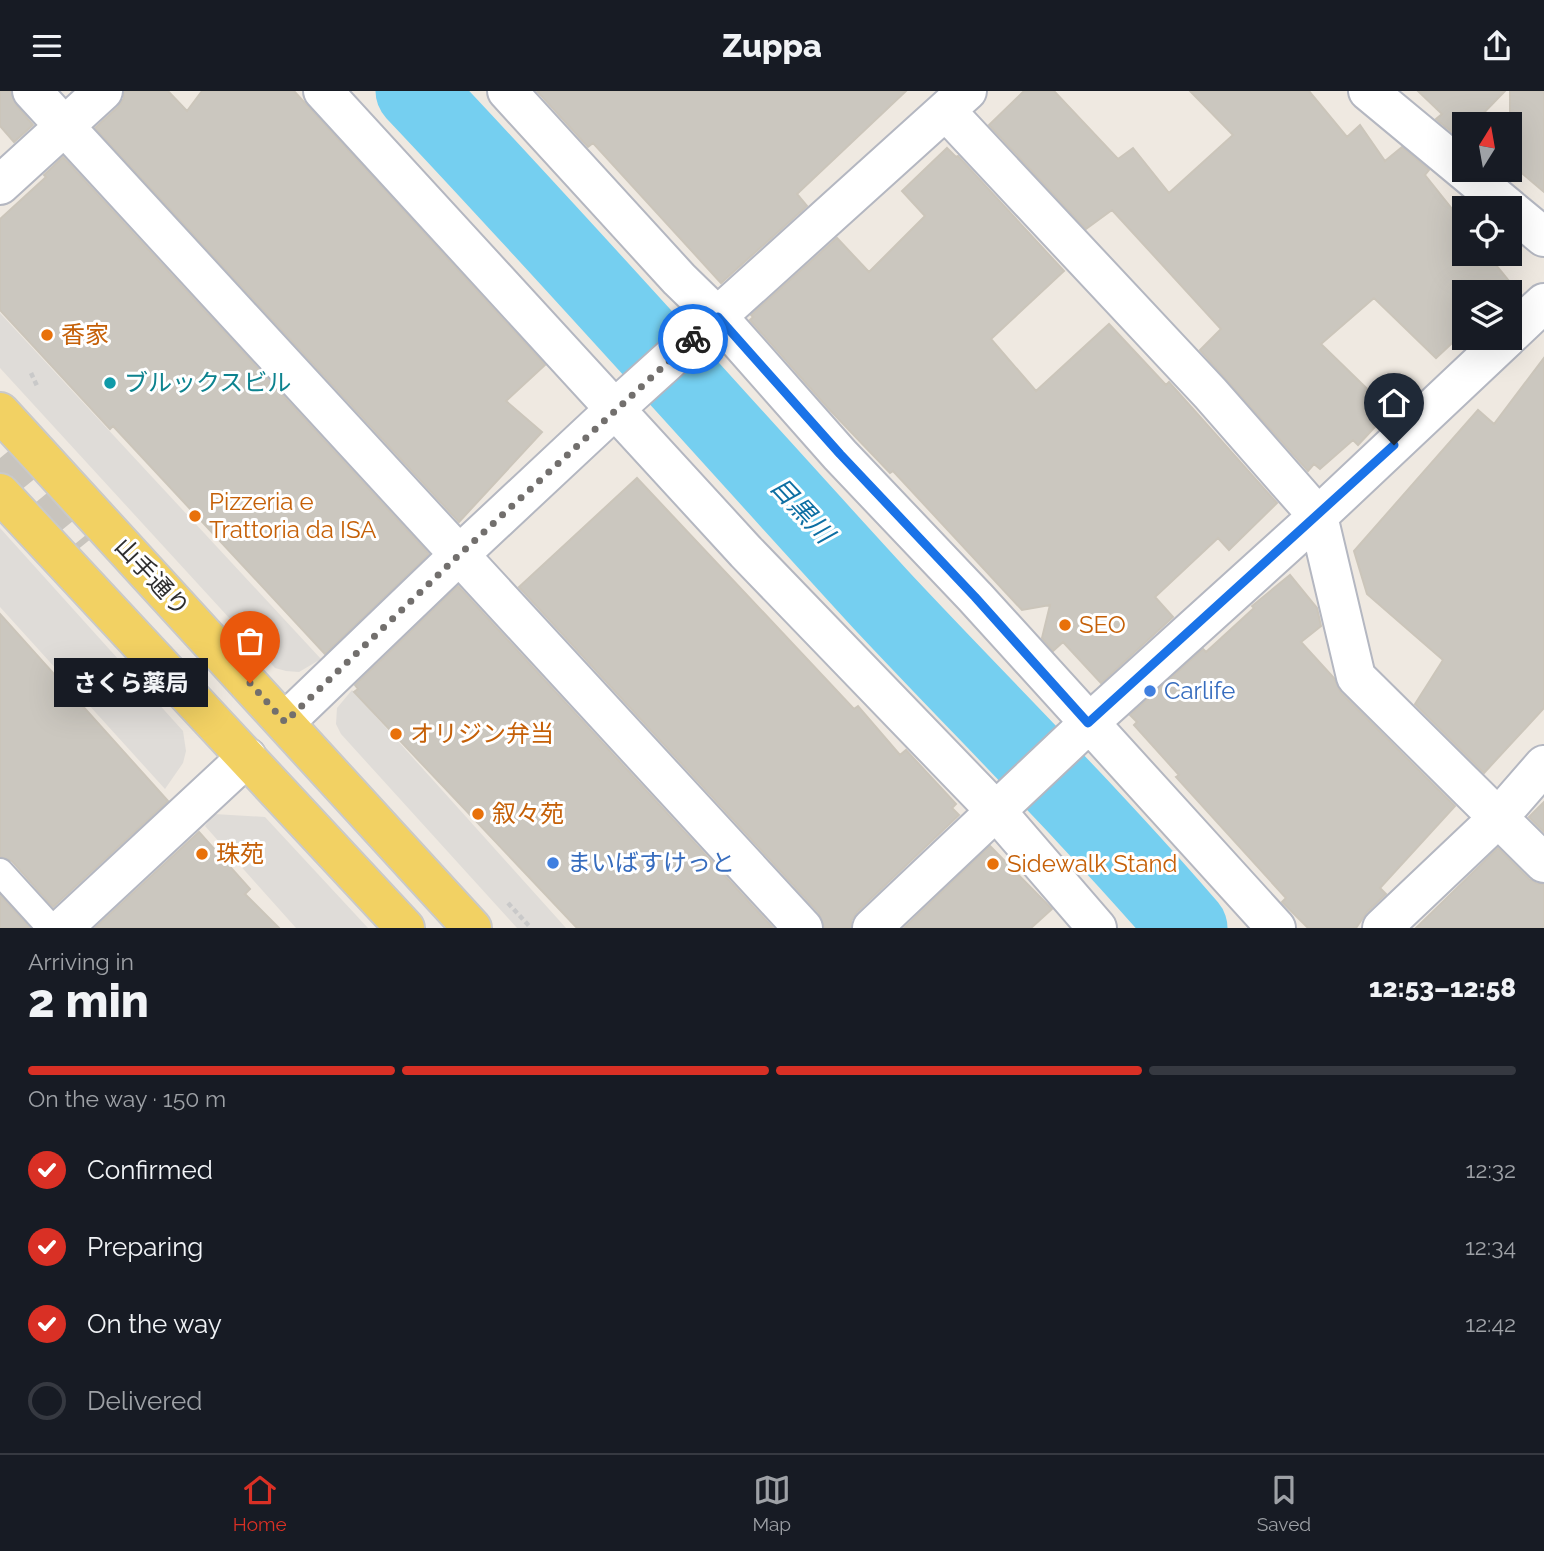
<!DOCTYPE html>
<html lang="en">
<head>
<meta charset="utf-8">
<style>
  body { margin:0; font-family:Raleway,"Noto Sans JP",sans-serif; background:#242831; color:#f1f3f6; height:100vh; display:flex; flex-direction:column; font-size:26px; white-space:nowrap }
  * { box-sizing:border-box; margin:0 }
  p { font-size:23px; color:#9ea1a6 }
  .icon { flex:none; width:38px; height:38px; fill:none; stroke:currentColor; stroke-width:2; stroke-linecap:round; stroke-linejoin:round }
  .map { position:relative; height:837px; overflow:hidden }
  .drawer { display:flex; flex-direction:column; background:#171b24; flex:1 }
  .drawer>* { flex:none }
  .needle { width:46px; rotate:11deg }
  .fabs { position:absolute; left:1452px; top:21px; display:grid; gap:14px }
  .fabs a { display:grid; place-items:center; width:70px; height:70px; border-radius:0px; background:#171b24; box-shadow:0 7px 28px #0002; font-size:35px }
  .pin { position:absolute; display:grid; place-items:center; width:60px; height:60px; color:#fff; margin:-72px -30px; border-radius:50% 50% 50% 0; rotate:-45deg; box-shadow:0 0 7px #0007 }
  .pin .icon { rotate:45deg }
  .courier { position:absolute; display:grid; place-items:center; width:70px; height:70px; margin:-35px; border:5px solid #1a73e8; border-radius:50%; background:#fff; color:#222; box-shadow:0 2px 9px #0007 }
  .bubble { position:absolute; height:49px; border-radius:0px; background:#171b24; box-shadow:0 7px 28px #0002; font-size:23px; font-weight:800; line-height:49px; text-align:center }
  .headline em { font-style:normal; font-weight:800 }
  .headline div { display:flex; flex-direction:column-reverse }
  .headline { display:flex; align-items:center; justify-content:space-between; height:119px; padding:0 28px }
  h1 { font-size:46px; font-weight:800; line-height:52px }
  .bar { display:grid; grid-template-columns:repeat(4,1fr); gap:10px 7px; align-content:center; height:84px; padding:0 28px }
  .bar i { height:9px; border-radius:5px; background:#363941 }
  .bar .on { background:#d93025 }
  .bar p { grid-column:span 4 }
  ol { padding:0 28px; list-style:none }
  li { display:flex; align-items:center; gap:21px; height:77px }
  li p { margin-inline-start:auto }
  li .icon { padding:7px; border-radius:50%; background:#d93025; color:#fff; stroke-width:4 }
  li:last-child { color:#9ea1a6 }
  li i { width:38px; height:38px; border:4px solid #363941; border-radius:50% }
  header { display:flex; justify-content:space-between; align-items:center; height:91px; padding:0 28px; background:#171b24; font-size:32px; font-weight:800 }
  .dock { display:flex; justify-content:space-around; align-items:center; height:98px; border-top:2px solid #363941; background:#171b24; font-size:19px; color:#9ea1a6 }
  .dock a { display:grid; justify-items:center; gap:4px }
  .dock .on { color:#d93025 }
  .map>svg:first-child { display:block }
  .plaza { fill:#dfdcd8 }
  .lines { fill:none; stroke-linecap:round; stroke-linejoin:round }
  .river { stroke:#75cff0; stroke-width:79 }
  .building { fill:#cbc7bf; stroke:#cbc5ba; stroke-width:2 }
  .motorway-tunnel { stroke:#c8c4bd; stroke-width:38; stroke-dasharray:38 19; stroke-linecap:butt }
  .service-casing { stroke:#b4b7c1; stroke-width:30 }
  .minor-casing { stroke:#b4b7c1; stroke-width:42 }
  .primary-casing { stroke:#c9c9c9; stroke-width:42 }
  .path { stroke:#c9c9c9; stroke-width:4.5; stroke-dasharray:5 3.5; stroke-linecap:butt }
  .service { stroke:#fff; stroke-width:26 }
  .minor { stroke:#fff; stroke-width:38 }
  .primary { stroke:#f2d163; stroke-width:38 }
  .done { stroke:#726f6d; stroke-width:7; stroke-dasharray:0 12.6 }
  .route { stroke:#1a73e8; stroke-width:9 }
  .food-dot { fill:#e8710a; stroke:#fff; stroke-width:2.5 }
  .culture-dot { fill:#0f9aa8; stroke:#fff; stroke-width:2.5 }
  .shop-dot { fill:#3f7fe0; stroke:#fff; stroke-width:2.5 }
  .labels { text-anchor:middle; stroke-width:6; stroke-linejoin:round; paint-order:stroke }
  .food-label { font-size:24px; fill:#c56008; stroke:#fff; text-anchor:start }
  .culture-label { font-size:24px; fill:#0d838f; stroke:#fff; text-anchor:start }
  .street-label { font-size:24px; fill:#2e2e2e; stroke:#fff }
  .shop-label { font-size:24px; fill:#366cbe; stroke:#fff; text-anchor:start }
  .water-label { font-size:26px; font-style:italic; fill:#0d6fa3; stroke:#fff }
</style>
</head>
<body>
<header><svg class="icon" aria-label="menu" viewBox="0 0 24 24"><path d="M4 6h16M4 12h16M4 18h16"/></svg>Zuppa<svg class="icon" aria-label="share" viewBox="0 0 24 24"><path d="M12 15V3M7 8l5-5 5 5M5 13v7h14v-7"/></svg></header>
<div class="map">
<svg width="1544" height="837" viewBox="0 0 1544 837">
  <rect width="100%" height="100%" fill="#efe9e1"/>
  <!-- plaza -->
  <path class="plaza" d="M 0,222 L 321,568 L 299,581 L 286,580 L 275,577 L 0,277 Z
    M 0,437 L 183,640 L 186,660 L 183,672 L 165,698 L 0,516 Z
    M 352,599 L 566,837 L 517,837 L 341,643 L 336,633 L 337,617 Z
    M 214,723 L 265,726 L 368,837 L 296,837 L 205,735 Z"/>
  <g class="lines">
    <!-- river -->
    <path class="river" d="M 415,0 C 574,168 727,341 883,511 C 985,620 1091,724 1188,837"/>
  </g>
  <!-- building -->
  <path class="building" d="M 0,0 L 11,0 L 16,14 L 33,34 L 14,51 L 0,35 Z
    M 124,0 L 168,0 L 187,20 L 202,0 L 294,0 L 545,274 L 506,310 L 542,341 L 459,431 L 95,37 L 118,16 L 124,7 Z
    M 537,0 L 906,0 L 797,103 L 807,115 L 721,192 L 593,52 L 588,56 Z
    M 1024,0 L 1054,0 L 1118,68 L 1133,57 L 1169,102 L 1233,44 L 1190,0 L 1309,0 L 1347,46 L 1360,34 L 1385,70 L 1402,56 L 1429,79 L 1425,84 L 1465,134 L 1465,163 L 1487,163 L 1518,201 L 1465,201 L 1465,240 L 1436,267 L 1374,207 L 1321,253 L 1390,320 L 1358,354 L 1353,349 L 1320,378 L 1314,373 L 1308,380 L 1200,259 L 1221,238 L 1112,119 L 1086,138 L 989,34 Z
    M 1418,0 L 1505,0 L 1473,33 L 1465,33 L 1465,42 L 1459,47 L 1436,28 L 1442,23 Z
    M 1510,0 L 1544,0 L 1544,101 L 1510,72 Z
    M 947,57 L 956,66 L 958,65 L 1064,180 L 991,248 L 1036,300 L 1109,233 L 1166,294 L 1169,291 L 1277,412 L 1229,459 L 1218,447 L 1155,506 L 1173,526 L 1101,592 L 1063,551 L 1053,560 L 1042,547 L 1050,514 L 1022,519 L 893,380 L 890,382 L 828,317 L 750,229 L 753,226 L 751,224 L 837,147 L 869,181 L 925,125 L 902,100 Z
    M 63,66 L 429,463 L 325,563 L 113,335 L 110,338 L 0,219 L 0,128 L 46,86 L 44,84 Z
    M 1544,267 L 1544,617 L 1484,682 L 1415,613 L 1443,569 L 1367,503 L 1354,460 L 1478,319 L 1494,333 Z
    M 637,387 L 854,618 L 858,615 L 900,664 L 906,659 L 956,713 L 952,717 L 959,724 L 857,821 L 851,830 L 851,837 L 824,837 L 819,822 L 519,496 Z
    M 1290,484 L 1317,517 L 1321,535 L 1301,551 L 1334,587 L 1341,602 L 1455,715 L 1380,797 L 1386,803 L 1367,821 L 1356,837 L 1308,837 L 1282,811 L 1286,807 L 1176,686 L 1179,684 L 1134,634 L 1137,631 L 1130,624 L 1203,558 L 1206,561 L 1254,517 L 1252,515 Z
    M 458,495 L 773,837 L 577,837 L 354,601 L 358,598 L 355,594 Z
    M 0,523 L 168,710 L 53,816 L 12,770 L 0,766 Z
    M 1544,711 L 1544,741 L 1529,726 Z
    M 199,741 L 250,798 L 245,803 L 279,837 L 95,837 Z
    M 990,755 L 1052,818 L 1031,837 L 904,837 Z
    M 1498,757 L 1529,788 L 1538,793 L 1544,793 L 1544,837 L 1416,837 Z
    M 0,804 L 30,837 L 0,837 Z"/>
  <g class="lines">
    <!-- motorway-tunnel -->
    <path class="motorway-tunnel" d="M 0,367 L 76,460"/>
    <defs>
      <path id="service" d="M 0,781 L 51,837"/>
      <path id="minor" d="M 32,0 L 803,837
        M 323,0 L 746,461 L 996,720 L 1097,837
        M 507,0 L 679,188 L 718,226 L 840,364 L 975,506 L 1276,837
        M 1368,0 L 1509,117
        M 946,20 L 1210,302 L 1318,425 L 1356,586 L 1544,772
        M 0,94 L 103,0
        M 1510,118 L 1544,146
        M 1510,244 L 1544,212
        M 285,631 L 459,464 L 628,306 L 967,0
        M 63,837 L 247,666
        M 872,837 L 1089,632 L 1318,425 L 1507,247
        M 1382,837 L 1497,728 L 1544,674"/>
      <path id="primary" d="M 0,321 L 472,837
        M 0,402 L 405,837"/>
    </defs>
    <!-- service casing -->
    <use href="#service" class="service-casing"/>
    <!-- minor casing -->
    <use href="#minor" class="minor-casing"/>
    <!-- primary casing -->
    <use href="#primary" class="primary-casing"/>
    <!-- path -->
    <path class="path" d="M 31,282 L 38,297
      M 508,812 L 531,837"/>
    <!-- service -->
    <use href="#service" class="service"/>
    <!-- minor -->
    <use href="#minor" class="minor"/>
    <!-- primary -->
    <use href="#primary" class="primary"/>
  </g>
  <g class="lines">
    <!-- done -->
    <path class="done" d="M 250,592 L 285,631 L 459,464 L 693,248"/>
    <!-- route -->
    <path class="route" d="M 693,248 L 718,226 L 840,363 L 975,506 L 1088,632 L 1394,354"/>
  </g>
  <!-- markers -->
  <g class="food-dot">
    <circle cx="47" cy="244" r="7"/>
    <circle cx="195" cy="425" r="7"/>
    <circle cx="1065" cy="534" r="7"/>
    <circle cx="396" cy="643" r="7"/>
    <circle cx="478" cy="723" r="7"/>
    <circle cx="202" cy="763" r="7"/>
    <circle cx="993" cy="773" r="7"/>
  </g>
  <circle class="culture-dot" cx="110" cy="292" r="7"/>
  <g class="shop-dot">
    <circle cx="1150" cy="600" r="7"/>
    <circle cx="553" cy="772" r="7"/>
  </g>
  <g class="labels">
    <!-- food labels -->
    <g class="food-label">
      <text x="61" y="252">香家</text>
      <text x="209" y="419">Pizzeria e<tspan x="209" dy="28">Trattoria da ISA</tspan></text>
      <text x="1079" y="542">SEO</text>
      <text x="410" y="651">オリジン弁当</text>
      <text x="492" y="731">叙々苑</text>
      <text x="216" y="771">珠苑</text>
      <text x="1007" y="781">Sidewalk Stand</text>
    </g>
    <!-- culture labels -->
    <g class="culture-label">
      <text x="124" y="300">ブルックスビル</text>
    </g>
    <!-- street labels -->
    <g class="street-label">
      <text transform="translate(152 486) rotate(47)" y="8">山手通り</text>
    </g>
    <!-- shop labels -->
    <g class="shop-label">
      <text x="1164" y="608">Carlife</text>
      <text x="567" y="780">まいばすけっと</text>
    </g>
    <!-- water labels -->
    <g class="water-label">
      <text transform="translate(802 419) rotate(47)" y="9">目黒川</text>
    </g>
  </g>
</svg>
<div class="fabs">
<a><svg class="needle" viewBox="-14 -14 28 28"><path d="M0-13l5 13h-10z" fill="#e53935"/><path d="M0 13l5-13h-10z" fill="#9ea1a6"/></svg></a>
<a><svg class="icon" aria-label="locate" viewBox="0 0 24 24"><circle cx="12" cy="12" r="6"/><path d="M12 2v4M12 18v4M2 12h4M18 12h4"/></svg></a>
<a><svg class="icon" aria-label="layers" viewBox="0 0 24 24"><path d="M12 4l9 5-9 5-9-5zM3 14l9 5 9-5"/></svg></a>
</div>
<div class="pin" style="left:250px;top:592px;background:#ea580c"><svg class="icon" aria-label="bag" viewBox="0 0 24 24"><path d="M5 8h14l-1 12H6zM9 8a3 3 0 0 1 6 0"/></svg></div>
<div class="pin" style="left:1394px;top:354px;background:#1f2937"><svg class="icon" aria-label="home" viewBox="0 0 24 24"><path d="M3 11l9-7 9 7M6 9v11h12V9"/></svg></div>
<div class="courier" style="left:693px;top:248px"><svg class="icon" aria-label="bike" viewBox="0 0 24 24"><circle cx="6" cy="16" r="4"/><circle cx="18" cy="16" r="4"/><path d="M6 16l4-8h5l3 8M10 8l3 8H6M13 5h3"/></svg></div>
<div class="bubble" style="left:54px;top:567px;width:154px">さくら薬局</div>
</div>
<section class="drawer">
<div class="headline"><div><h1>2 min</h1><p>Arriving in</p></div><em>12:53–12:58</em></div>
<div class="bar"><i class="on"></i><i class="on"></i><i class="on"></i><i></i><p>On the way · 150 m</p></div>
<ol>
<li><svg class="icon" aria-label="check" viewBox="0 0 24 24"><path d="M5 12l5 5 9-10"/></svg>Confirmed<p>12:32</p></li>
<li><svg class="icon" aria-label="check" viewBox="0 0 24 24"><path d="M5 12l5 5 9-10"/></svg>Preparing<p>12:34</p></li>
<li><svg class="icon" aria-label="check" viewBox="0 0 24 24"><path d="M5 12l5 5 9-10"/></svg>On the way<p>12:42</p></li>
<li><i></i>Delivered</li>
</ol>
</section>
<nav class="dock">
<a class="on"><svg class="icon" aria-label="home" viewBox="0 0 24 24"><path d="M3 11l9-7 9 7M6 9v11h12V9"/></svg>Home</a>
<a><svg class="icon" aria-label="map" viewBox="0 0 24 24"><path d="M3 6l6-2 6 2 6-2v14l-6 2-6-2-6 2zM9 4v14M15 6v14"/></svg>Map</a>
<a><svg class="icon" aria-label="saved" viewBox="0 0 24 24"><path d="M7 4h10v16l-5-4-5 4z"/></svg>Saved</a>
</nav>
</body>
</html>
